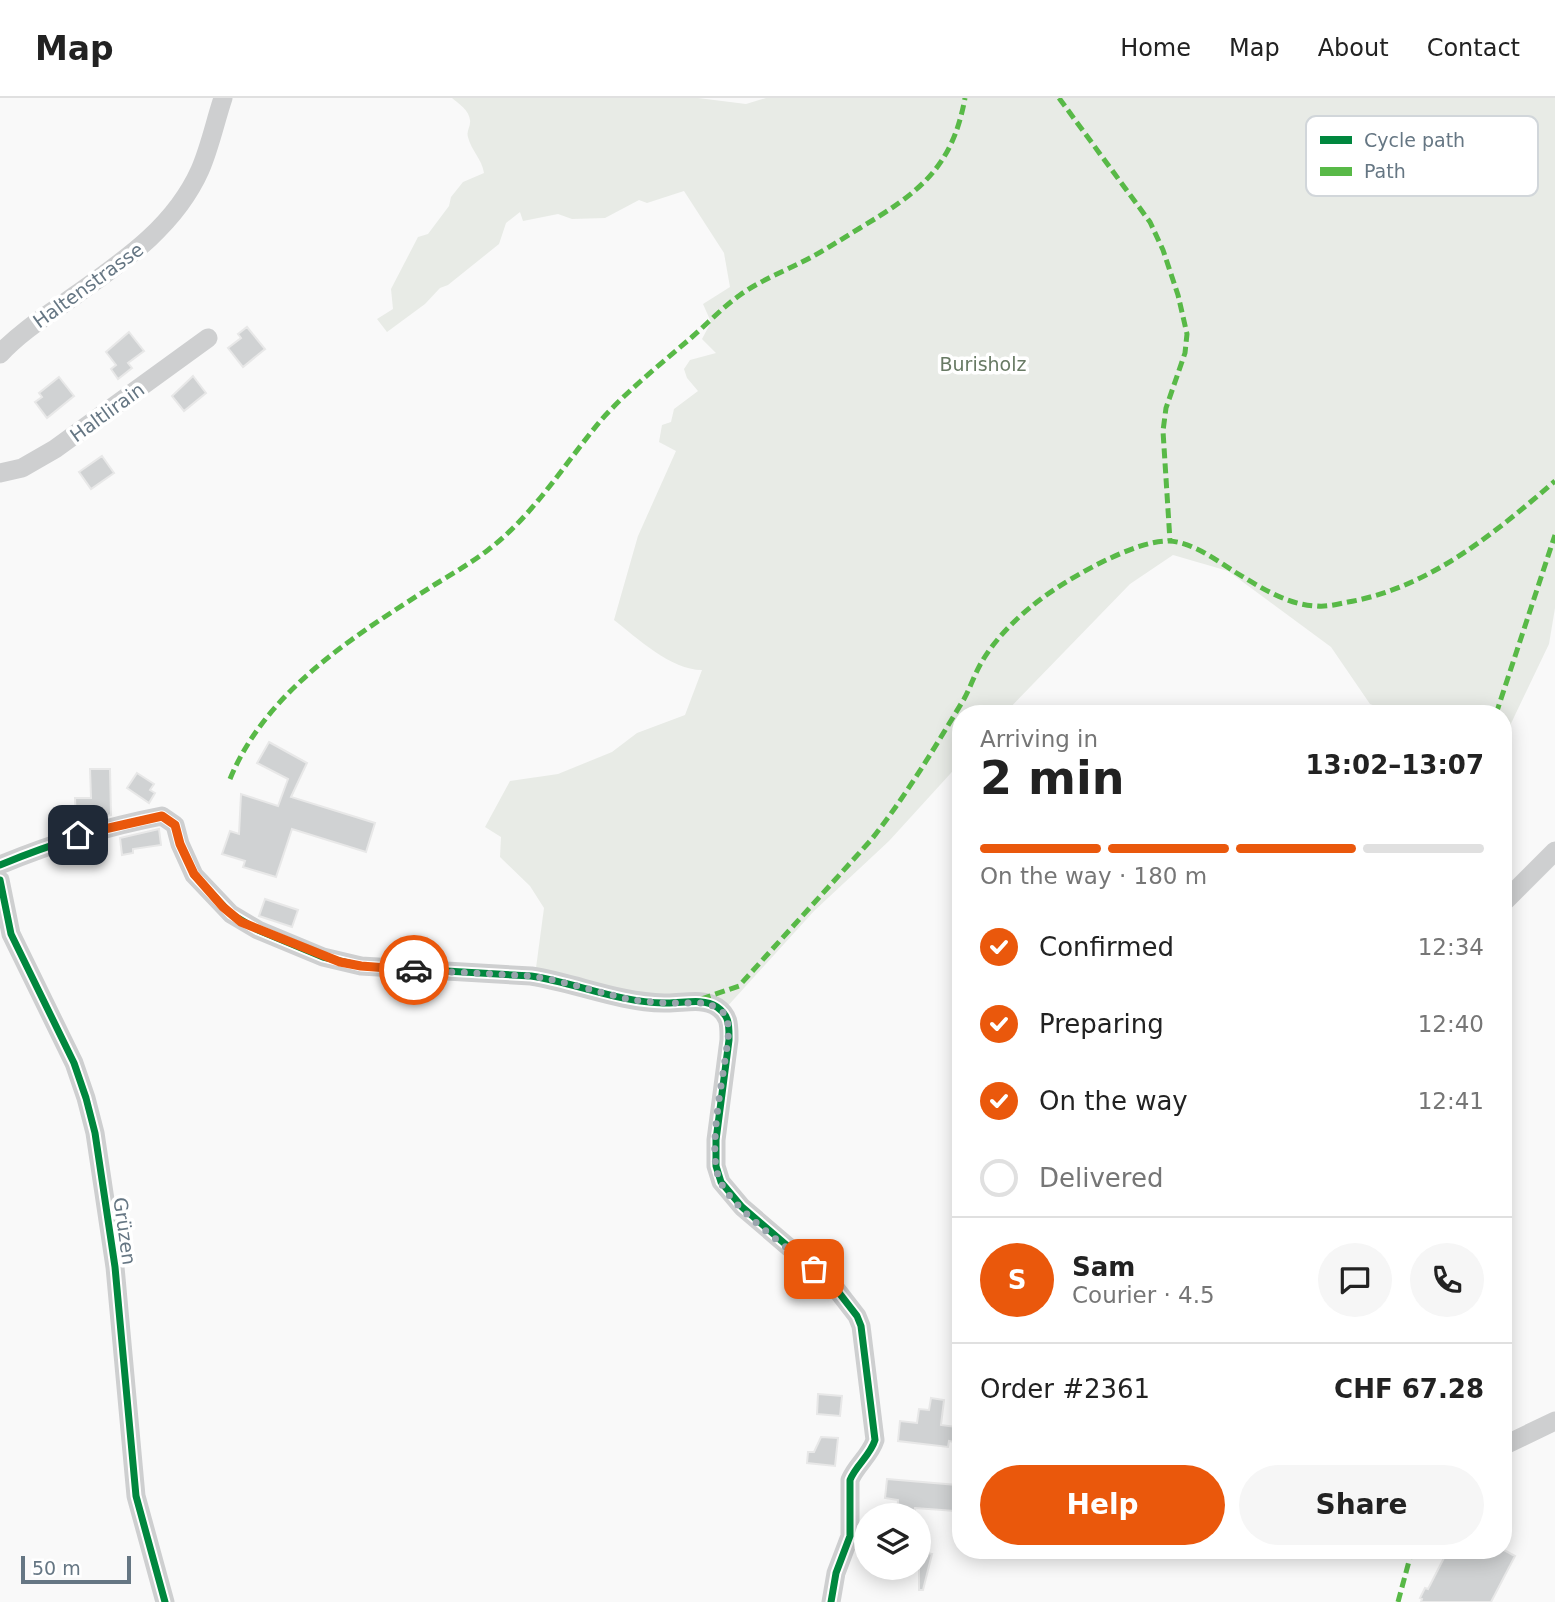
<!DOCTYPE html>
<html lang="en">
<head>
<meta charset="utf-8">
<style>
  body { margin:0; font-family:"DejaVu Sans",sans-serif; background:#f6f6f6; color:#222; height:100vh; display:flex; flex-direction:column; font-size:26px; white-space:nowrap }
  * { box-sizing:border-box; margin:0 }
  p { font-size:23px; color:#767676 }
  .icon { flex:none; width:38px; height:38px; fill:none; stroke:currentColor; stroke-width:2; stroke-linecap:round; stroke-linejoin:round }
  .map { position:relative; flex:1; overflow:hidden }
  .side { position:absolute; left:952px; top:607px; width:560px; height:854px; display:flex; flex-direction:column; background:#fff; border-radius:28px; box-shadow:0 4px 18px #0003 }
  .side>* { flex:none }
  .buttons { position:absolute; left:854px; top:1405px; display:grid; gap:14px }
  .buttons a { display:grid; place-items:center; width:77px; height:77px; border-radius:50%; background:#fff; box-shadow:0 4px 18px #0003; font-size:35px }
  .scale { position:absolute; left:21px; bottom:18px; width:110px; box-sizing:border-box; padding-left:7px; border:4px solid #657683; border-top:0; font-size:19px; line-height:24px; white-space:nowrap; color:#657683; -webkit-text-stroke:5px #fff; paint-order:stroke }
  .pin { position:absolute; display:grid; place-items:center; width:60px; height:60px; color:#fff; margin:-30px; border-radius:14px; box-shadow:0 4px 10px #0006 }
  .courier { position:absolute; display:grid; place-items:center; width:70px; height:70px; margin:-35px; border:5px solid #ea580c; border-radius:50%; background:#fff; color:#222; box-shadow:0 2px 9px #0007 }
  .overview em { font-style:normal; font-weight:700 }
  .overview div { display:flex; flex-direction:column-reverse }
  .overview { display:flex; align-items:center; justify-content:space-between; height:119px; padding:0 28px }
  h1 { font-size:46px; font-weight:700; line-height:52px }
  .bar { display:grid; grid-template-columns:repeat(4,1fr); gap:10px 7px; align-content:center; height:84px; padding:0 28px }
  .bar i { height:9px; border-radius:5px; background:#e0e0e0 }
  .bar .on { background:#ea580c }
  .bar p { grid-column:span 4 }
  .line { display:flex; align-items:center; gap:18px; padding:0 28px; border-top:2px solid #e0e0e0 }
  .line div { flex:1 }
  .round { display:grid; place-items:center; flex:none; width:74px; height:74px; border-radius:37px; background:#f6f6f6 }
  ol { padding:0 28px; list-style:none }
  li { display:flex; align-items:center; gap:21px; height:77px }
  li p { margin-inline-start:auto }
  li .icon { padding:7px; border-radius:50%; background:#ea580c; color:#fff; stroke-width:4 }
  li:last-child { color:#767676 }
  li i { width:38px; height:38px; border:4px solid #e0e0e0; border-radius:50% }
  .cta { display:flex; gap:14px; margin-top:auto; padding:14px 28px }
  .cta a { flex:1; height:80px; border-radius:42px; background:#ea580c; color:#fff; font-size:28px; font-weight:700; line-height:80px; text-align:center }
  .cta a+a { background:#f6f6f6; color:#222 }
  header { display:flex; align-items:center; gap:42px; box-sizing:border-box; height:98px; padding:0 35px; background:#fff; border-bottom:2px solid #e0e0e0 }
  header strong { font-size:33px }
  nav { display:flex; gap:38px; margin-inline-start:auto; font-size:24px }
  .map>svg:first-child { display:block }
  .green { fill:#e8ebe6 }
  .building { fill:#d0d2d3; stroke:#e8e8e8; stroke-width:2 }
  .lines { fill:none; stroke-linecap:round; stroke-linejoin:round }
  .minor { stroke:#cecfd0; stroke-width:19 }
  .quiet { stroke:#58b947; stroke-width:5; stroke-dasharray:10 5; stroke-linecap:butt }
  .cycleway-casing { stroke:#fff; stroke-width:11 }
  .cycleway { stroke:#00873e; stroke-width:7 }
  .done { stroke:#99a4ac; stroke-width:7; stroke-dasharray:0 12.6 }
  .route { stroke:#ea580c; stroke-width:9 }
  .labels { text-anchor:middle; stroke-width:7; stroke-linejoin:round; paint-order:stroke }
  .street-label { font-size:19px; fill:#657683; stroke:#fff }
  .park-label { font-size:19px; fill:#687a64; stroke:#fff }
  .key { fill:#fff; stroke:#d1d6da; stroke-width:2 }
  .key-label { font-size:19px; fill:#657683 }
</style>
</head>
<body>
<header>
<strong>Map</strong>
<nav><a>Home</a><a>Map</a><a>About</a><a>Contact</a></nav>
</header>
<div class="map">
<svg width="1555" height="1504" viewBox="0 0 1555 1504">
  <rect width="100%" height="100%" fill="#f9f9f9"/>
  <!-- green -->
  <path class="green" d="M 452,0 L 698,0 L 746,6 L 766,0 L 1555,0 L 1555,510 L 1549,546 L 1505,638 L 1503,639 L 1503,616 L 1395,616 L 1370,606 L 1331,549 L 1228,473 L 1173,457 L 1130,486 L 1004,616 L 961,616 L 961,664 L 889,743 L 814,813 L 725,911 L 668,904 L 536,870 L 544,810 L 530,788 L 500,759 L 501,739 L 485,729 L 510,683 L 558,676 L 612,654 L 637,635 L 685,617 L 702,572 C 671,572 637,540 614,522 L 638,438 L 676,353 L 659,344 L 662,327 L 671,324 L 674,311 L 698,293 L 687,280 L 684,271 L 690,262 L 716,255 L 702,241 L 711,224 L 703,206 L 730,189 L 724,155 L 684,93 L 647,105 L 639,102 L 605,120 L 572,121 L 558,116 L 523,123 L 520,114 L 506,125 L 499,146 L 448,187 L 440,190 L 425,206 L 387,234 L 377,221 L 393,211 L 391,191 L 418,139 L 428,136 L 449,108 L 451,99 L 463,84 L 484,75 C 482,61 471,52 468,39 C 466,33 471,28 470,22 C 469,12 459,6 452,0 Z"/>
  <!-- building -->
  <path class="building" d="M 247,229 L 265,251 L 243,269 L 228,250 L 241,240 L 238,236 Z
    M 129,234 L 144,253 L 128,265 L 132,270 L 118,281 L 111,271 L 116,267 L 106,254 Z
    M 193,278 L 206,295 L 184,313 L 172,298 Z
    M 59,279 L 74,298 L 47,320 L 35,304 L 42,299 L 39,295 Z
    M 102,358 L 114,375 L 91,391 L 79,374 Z
    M 269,644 L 307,665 L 291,699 L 375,725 L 366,754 L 292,731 L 276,779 L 243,769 L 245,763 L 222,756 L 230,733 L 239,736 L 241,696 L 278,708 L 288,681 L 257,665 Z
    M 90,671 L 110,671 L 111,717 L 92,722 L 76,722 L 75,700 L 91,700 Z
    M 137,675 L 154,686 L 150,692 L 155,695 L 149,705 L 127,690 Z
    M 159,731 L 161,747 L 133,751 L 133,755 L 122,757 L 120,740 Z
    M 265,801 L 298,812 L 292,829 L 259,818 Z
    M 818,1296 L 842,1298 L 840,1318 L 817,1316 Z
    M 931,1300 L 944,1302 L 941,1327 L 956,1329 L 954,1344 L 949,1343 L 948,1349 L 898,1343 L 900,1323 L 917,1325 L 919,1311 L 929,1312 Z
    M 821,1339 L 838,1340 L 835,1368 L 807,1365 L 808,1354 L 814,1354 Z
    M 887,1381 L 957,1387 L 955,1413 L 915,1410 L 914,1418 L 897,1418 L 898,1402 L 885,1400 Z
    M 1448,1452 L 1504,1452 L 1515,1458 L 1491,1504 L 1421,1504 L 1422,1501 L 1420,1500 L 1425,1490 L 1428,1491 Z
    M 919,1453 L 932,1456 L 923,1492 L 919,1492 Z"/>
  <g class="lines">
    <!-- minor -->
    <path class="minor" d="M 0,256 C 22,232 51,215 77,196 C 125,162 175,128 200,72 C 210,49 215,24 223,0
      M 0,375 L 22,370 L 55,351 L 208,240
      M 0,767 C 53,745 105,729 162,718 L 175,727 L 180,746 L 194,777 L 231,816 L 258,832 L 323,859 L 361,868 L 531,878 C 576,885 618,904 664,905 C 681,906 702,899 717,909 C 730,918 729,928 729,942 L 716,1042 L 716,1068 L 721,1084 L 742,1109 L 833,1187 L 857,1218 L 861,1228 L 875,1342 C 870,1358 856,1367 850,1382 L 850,1438 L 836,1475 L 831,1504
      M 0,782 L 11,836 L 74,965 L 86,1000 L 95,1035 L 115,1169 L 136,1398 L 165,1504
      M 1503,805 L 1555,753
      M 1503,1348 L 1555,1323"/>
    <!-- quiet -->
    <path class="quiet" d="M 1059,0 L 1150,124 L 1163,152 L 1178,197 L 1187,236 L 1185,255 L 1166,310 L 1163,333 L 1170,443
      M 1496,616 L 1555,437
      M 230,681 C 267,591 356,537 434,487 C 452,476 471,465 488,452 C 534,417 565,365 602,321 C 629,291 662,265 692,239 C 708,225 723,209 740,197 C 758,184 780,175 800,165 C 821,155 840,142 860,130 C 918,95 952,71 965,0
      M 701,901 L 739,888 L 871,742 C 906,698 935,649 964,601 C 970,590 974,578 980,567 C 992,545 1012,524 1032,508 C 1059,485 1133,442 1169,443 C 1192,444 1216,462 1235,474 C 1260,489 1287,507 1317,508 C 1327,509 1338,506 1348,504 C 1429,490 1495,435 1555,383
      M 1398,1504 L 1412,1452"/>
    <defs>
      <path id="cycleway" d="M 0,767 C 53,745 105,729 162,718 L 175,727 L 180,746 L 194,777 L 231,816 L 258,832 L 323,859 L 361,868 L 531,878 C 576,885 618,904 664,905 C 681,906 702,899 717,909 C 730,918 729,928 729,942 L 716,1042 L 716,1068 L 721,1084 L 742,1109 L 833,1187 L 857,1218 L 861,1228 L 875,1342 C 870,1358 856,1367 850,1382 L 850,1438 L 836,1475 L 831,1504
        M 0,782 L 11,836 L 74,965 L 86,1000 L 95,1035 L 115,1169 L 136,1398 L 165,1504"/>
    </defs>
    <!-- cycleway casing -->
    <use href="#cycleway" class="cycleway-casing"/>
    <!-- cycleway -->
    <use href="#cycleway" class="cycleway"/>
  </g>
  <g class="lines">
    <!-- done -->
    <path class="done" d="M 414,872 L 531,878 L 554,882 L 631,902 L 665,905 L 708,905 L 724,915 L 729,929 C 727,967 705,1050 720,1083 C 733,1111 789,1151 814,1171"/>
    <!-- route -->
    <path class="route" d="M 78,737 L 162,718 L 175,727 L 180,746 L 194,776 L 223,809 L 241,824 L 340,864 L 361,868 L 414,872"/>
  </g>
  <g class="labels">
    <!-- street labels -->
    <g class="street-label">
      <text transform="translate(88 187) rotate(-36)" y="7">Haltenstrasse</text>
      <text transform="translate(107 314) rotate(-36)" y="7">Haltlirain</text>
      <text transform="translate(125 1133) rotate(82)" y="7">Grüzen</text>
    </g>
    <!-- park labels -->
    <g class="park-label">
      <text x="983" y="273">Burisholz</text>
    </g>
  </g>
  <!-- legend -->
  <rect x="1306" y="18" width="232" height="80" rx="10" class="key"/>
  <rect x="1320" y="38" width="32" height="8" fill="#00873e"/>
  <rect x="1320" y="69" width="32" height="9" fill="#58b947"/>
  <g class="key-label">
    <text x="1364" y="49">Cycle path</text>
    <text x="1364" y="80">Path</text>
  </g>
</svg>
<div class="buttons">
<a><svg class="icon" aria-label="layers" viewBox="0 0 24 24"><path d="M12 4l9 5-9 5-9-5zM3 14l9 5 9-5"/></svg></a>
</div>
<div class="scale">50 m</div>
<div class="pin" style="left:814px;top:1171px;background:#ea580c"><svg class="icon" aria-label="bag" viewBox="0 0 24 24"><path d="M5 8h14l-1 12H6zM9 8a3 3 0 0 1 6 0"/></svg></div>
<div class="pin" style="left:78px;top:737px;background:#1f2937"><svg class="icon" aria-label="home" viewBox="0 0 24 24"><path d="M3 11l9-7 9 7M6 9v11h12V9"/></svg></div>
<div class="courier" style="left:414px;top:872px"><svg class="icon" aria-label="car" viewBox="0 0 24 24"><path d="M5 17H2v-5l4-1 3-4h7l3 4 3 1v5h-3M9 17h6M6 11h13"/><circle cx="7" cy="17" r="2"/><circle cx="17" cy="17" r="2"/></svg></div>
<section class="side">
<div class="overview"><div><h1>2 min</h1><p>Arriving in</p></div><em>13:02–13:07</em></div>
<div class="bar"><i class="on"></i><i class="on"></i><i class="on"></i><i></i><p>On the way · 180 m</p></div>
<ol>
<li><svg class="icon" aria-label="check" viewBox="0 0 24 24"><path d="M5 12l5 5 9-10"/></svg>Confirmed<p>12:34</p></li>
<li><svg class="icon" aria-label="check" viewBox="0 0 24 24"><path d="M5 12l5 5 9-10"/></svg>Preparing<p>12:40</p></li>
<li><svg class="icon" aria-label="check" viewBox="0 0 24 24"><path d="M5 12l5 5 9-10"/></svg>On the way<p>12:41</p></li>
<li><i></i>Delivered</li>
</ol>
<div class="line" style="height:126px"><b class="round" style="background:#ea580c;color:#fff">S</b><div><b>Sam</b><p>Courier · 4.5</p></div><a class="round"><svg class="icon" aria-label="chat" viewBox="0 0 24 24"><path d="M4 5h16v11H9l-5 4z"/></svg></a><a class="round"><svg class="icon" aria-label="phone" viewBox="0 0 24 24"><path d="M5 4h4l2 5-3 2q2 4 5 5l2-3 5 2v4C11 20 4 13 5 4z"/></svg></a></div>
<div class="line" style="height:91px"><div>Order #2361</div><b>CHF 67.28</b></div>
<div class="cta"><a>Help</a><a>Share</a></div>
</section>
</div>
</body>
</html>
